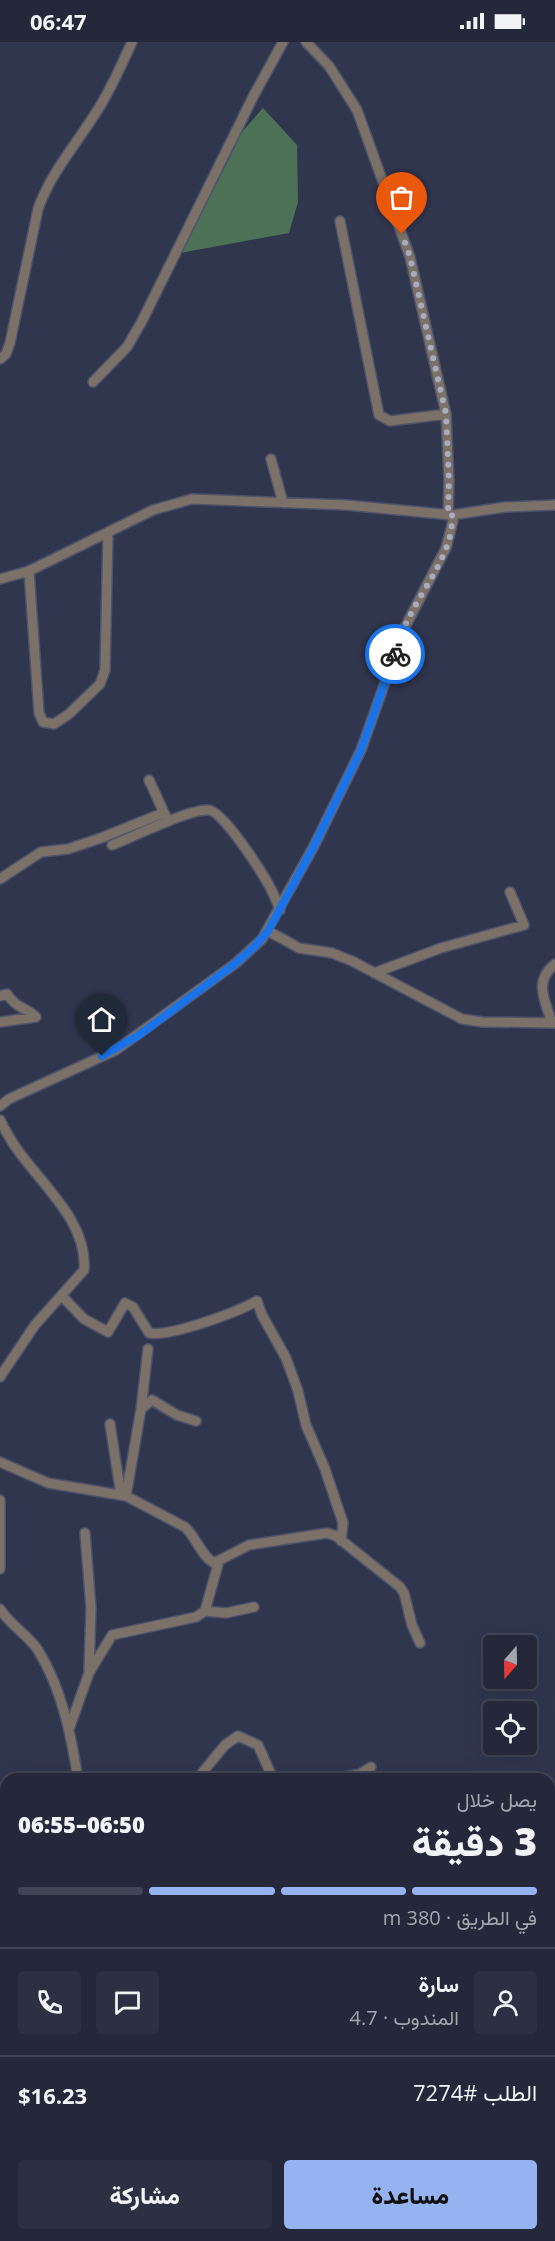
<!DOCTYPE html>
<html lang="ar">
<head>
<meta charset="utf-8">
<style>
  body { margin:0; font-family:"Open Sans",Vazirmatn,sans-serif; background:#2c3042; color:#f1f3f6; direction:rtl; height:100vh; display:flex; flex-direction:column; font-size:22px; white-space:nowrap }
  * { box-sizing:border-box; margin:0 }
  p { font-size:20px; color:#a3a6af }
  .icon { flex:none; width:33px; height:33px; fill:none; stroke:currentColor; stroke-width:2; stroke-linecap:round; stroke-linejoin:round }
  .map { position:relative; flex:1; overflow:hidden; direction:ltr }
  .sheet { position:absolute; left:0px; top:1731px; width:555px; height:468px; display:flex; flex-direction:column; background:#24283a; border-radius:18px 18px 0 0; box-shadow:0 6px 24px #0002,0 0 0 2px #414454; direction:rtl }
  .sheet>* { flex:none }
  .needle { width:39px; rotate:200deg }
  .buttons { position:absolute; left:483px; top:1593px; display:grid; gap:12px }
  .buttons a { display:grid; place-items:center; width:54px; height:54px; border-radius:6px; background:#24283a; box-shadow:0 6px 24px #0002,0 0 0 2px #414454; font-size:30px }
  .pin { position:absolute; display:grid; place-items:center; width:51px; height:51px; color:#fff; margin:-62px -26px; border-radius:50% 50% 50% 0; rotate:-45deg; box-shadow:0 0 6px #0007 }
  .pin .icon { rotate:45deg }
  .courier { position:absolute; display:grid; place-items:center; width:60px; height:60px; margin:-30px; border:4px solid #1a73e8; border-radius:50%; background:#fff; color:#222; box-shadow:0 2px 8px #0007 }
  .head em { font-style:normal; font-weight:800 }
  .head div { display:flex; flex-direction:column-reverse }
  .head { display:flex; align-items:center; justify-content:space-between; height:102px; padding:0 18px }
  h1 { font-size:39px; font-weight:800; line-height:45px }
  .bar { display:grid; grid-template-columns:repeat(4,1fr); gap:9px 6px; align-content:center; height:72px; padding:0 18px }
  .bar i { height:8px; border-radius:4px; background:#414454 }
  .bar .selected { background:#95b2f1 }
  .bar p { grid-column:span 4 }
  .line { display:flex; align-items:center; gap:15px; padding:0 18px; border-top:2px solid #414454 }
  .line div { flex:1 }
  .round { display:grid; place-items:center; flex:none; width:63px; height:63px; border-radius:6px; background:#2c3042 }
  .cta { display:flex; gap:12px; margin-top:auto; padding:12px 18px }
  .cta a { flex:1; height:69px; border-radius:6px; background:#95b2f1; color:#111; font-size:24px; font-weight:800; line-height:69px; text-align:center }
  .cta a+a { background:#2c3042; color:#f1f3f6 }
  .status { display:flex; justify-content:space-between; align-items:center; height:42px; padding:0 30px; background:#24283a; direction:ltr }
  .status svg { height:16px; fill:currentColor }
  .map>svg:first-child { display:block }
  .forest { fill:#4c7157 }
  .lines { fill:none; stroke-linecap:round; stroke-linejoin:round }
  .minor-casing { stroke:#4d536a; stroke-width:12 }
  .highway-casing { stroke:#4d536a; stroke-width:16 }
  .minor { stroke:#7c7168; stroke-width:9 }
  .highway { stroke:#dac0a9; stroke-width:14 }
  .done { stroke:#a8acbf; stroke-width:6; stroke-dasharray:0 10.8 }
  .route { stroke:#1a73e8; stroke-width:8 }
</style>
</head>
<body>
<div class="status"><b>06:47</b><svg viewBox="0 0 49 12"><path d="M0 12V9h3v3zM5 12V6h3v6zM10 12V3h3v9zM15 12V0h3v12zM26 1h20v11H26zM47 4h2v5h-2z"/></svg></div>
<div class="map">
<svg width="555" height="2199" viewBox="0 0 555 2199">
  <rect width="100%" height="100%" fill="#30364e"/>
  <!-- forest -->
  <path class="forest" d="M 263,66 L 297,103 L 298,160 L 289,191 L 180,211 L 230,115 L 228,106 Z"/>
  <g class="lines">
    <defs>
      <path id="minor" d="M 306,0 L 329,24 L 357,68 L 410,215 L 446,372 L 449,439 L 448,473
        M 340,179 L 379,373 L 390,379 L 446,372
        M 0,317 L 6,312 L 10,301 L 38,167 C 52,127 82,96 103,59 C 114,40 123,20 132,0
        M 93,340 L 127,305 L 142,279 L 254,53 L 283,0
        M 271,417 L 283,461
        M 29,529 L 39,671 L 43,680 L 54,682 L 69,672 L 100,642 L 105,628 L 108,491
        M 0,537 L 29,529 L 153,468 L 192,457 L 346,463 L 452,473 L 505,465 L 555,463
        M 149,738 L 166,775
        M 112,803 C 133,795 189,767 208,768 C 223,768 263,832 271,847 C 274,853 277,861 280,868
        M 0,837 L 41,810 L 68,807 L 101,796 L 163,771
        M 268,889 L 299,906 L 332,911 L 352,919 L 462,977 L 483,980 L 555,981
        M 374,931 L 441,906 L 524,883 L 510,850
        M 0,954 L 7,952 C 17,967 24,964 36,975 L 0,980
        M 552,981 C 545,958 533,940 555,922
        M 0,1064 L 9,1057 L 116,1008 L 236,921 L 262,897 L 314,804 L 361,708 L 404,587 L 446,506 L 453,479 L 452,473
        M 0,1078 C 5,1088 10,1098 17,1107 C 42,1143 88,1180 84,1228 L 35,1283 L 0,1335
        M 62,1254 L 84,1277 L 108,1290 L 125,1261 L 133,1265 L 149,1291 C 171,1295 237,1270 257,1259 L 262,1273 L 286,1316 L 298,1349 L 306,1383 L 325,1427 L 343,1481 L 341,1499
        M 141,1367 L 152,1358 L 177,1373 L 196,1379
        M 110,1382 L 121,1453
        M 0,1420 L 48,1441 L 126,1454 L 185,1485 C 196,1495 201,1514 214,1521 L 249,1503 L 327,1491 L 336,1494 L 400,1545 L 404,1551 L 412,1583 L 420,1601
        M 126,1454 L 141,1367 L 148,1307
        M 0,1458 L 0,1527
        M 85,1491 L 91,1566 L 89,1628
        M 0,1567 C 10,1583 28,1593 38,1608 C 62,1647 71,1693 78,1737
        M 205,1569 L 226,1571 L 254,1565
        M 69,1687 L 89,1631 L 112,1593 L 196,1575 L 205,1569 L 219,1519
        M 197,1737 L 225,1703 L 238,1694 L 258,1703 L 273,1737
        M 335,1737 L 360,1732 L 371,1725
        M 0,1757 L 6,1757
        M 0,2002 L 6,2007
        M 549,2089 L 555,2085
        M 364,2193 L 364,2199
        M 549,2193 L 554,2199
        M 123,2199 L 128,2193
        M 416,2199 L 423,2193"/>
      <path id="highway" d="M 0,2093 L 6,2096
        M 88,2193 L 91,2199"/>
    </defs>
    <!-- minor casing -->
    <use href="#minor" class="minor-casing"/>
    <!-- highway casing -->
    <use href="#highway" class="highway-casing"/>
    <!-- minor -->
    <use href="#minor" class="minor"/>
    <!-- highway -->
    <use href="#highway" class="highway"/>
  </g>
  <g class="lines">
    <!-- done -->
    <path class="done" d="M 395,612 C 399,597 405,582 413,568 C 428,539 454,507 452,473 L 448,472 L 449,439 L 446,372 L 410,215 L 402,192"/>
    <!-- route -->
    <path class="route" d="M 102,1014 L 139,993 L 236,921 L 254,905 L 268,889 L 314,804 L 361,708 L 395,612"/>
  </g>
</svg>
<div class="buttons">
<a><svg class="needle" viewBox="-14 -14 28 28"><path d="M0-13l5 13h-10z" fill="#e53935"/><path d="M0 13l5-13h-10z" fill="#a3a6af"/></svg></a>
<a><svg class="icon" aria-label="locate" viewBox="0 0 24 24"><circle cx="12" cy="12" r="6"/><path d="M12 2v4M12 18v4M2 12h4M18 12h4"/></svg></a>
</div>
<div class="pin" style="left:402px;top:192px;background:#ea580c"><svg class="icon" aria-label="bag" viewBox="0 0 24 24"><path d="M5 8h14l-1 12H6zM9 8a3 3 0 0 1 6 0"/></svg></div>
<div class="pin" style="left:102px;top:1014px;background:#1f2937"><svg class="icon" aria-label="home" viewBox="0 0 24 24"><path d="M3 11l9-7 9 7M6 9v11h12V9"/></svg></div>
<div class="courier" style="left:395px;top:612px"><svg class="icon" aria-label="bike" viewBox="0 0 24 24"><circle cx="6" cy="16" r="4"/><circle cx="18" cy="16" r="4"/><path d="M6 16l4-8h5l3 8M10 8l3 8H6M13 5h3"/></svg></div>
<section class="sheet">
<div class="head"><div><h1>3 دقيقة</h1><p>يصل خلال</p></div><em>06:50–06:55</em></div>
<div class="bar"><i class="selected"></i><i class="selected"></i><i class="selected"></i><i></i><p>في الطريق · 380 m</p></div>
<div class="line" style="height:108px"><a class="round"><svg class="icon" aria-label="person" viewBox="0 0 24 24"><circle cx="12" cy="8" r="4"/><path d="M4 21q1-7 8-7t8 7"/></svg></a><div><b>سارة</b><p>المندوب · 4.7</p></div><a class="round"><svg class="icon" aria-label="chat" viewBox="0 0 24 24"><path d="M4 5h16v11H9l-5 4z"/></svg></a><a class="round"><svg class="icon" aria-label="phone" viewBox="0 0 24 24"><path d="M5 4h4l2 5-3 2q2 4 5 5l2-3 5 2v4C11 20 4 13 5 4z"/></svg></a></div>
<div class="line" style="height:78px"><div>الطلب #7274</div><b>$16.23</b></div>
<div class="cta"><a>مساعدة</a><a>مشاركة</a></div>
</section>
</div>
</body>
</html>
